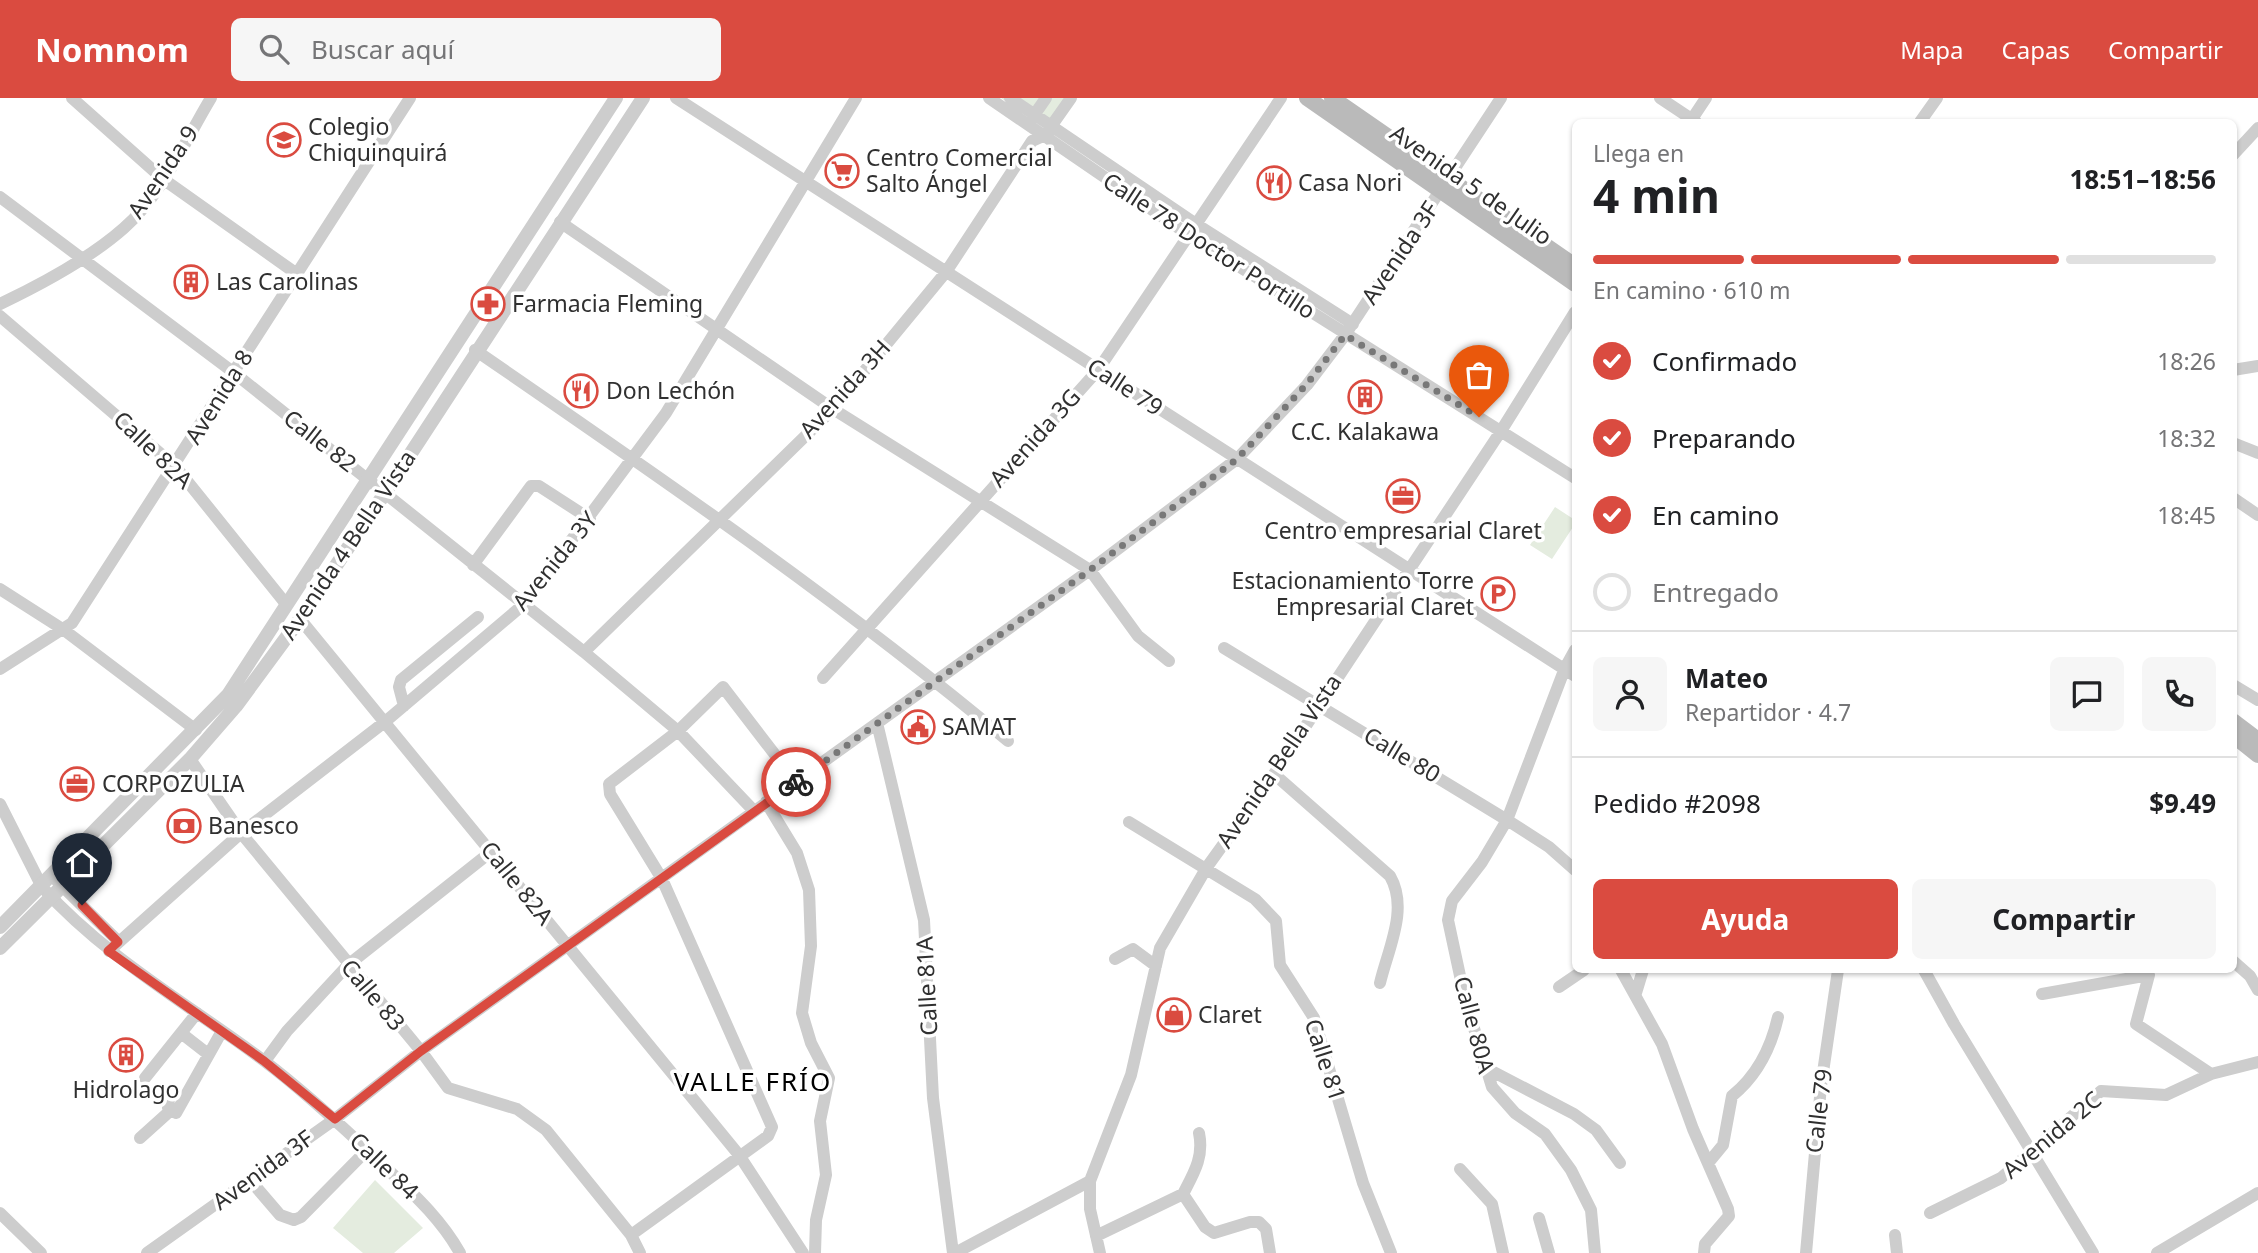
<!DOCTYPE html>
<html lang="es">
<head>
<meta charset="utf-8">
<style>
  body { margin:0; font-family:"Noto Sans",sans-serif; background:#f6f6f6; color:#202124; height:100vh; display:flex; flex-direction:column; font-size:26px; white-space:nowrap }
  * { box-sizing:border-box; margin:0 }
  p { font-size:23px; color:#757577 }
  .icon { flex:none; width:38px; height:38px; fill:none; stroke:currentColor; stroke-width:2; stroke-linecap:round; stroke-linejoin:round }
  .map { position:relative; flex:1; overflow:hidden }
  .panel { position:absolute; left:1572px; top:21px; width:665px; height:854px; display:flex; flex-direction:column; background:#fff; border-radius:10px; box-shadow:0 2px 5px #0004 }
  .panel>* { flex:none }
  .pin { position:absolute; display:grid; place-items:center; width:60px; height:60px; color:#fff; margin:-72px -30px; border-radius:50% 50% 50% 0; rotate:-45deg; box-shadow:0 0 7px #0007 }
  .pin .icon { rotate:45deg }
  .courier { position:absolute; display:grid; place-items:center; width:70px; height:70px; margin:-35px; border:5px solid #da4b40; border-radius:50%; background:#fff; color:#222; box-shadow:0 2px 9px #0007 }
  .headline em { font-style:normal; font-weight:700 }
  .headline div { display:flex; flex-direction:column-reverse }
  .headline { display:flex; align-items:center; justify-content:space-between; height:119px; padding:0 21px }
  h1 { font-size:46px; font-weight:700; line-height:52px }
  .bar { display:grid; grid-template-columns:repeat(4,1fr); gap:10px 7px; align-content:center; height:84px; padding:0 21px }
  .bar i { height:9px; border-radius:5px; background:#e0e0e0 }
  .bar .selected { background:#da4b40 }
  .bar p { grid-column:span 4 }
  .line { display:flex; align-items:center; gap:18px; padding:0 21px; border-top:2px solid #e0e0e0 }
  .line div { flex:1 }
  .round { display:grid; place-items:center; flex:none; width:74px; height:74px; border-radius:10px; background:#f6f6f6 }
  ol { padding:0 21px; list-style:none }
  li { display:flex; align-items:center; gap:21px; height:77px }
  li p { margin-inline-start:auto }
  li .icon { padding:7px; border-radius:50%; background:#da4b40; color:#fff; stroke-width:4 }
  li:last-child { color:#757577 }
  li i { width:38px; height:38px; border:4px solid #e0e0e0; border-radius:50% }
  .primary-button { display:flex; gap:14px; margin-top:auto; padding:14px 21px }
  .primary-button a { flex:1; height:80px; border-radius:10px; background:#da4b40; color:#fff; font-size:28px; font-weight:700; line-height:80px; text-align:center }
  .primary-button a+a { background:#f6f6f6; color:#202124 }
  header { display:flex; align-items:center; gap:42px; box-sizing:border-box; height:98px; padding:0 35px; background:#da4b40; color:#fff }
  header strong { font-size:33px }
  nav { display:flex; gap:38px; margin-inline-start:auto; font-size:24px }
  .search { width:490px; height:63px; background:#f6f6f6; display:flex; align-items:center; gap:18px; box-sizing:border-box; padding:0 24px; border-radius:10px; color:#757577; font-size:26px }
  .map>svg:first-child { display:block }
  .green { fill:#e4ecdf }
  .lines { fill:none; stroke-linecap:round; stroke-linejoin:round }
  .minor { stroke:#cdcdcd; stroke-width:12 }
  .tertiary { stroke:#cdcdcd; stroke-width:14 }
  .secondary { stroke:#bababa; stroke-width:16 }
  .done { stroke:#787878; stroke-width:7; stroke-dasharray:0 12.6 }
  .route { stroke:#da4b40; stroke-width:9 }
  .labels { text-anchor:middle; stroke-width:7; stroke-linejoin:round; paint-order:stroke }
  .poi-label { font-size:23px; fill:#303030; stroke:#fff; text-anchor:start }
  .street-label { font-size:23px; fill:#303030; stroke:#fff }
  .quarter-label { font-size:26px; letter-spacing:2px; fill:#000; stroke:#fff }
</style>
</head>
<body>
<header>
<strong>Nomnom</strong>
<div class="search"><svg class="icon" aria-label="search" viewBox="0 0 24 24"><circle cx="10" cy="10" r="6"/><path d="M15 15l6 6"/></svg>Buscar aquí</div>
<nav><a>Mapa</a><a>Capas</a><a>Compartir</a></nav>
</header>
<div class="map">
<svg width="2258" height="1155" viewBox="0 0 2258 1155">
  <rect width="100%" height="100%" fill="#fff"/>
  <!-- green -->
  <path class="green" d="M 1001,0 L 1074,0 L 1050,33 Z
    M 1555,409 L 1575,422 L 1575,426 L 1552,461 L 1530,447 Z
    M 375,1082 L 423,1130 L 394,1155 L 363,1155 L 333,1130 Z"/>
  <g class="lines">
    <!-- minor -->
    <path class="minor" d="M 72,0 L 163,81 L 297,176
      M 676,0 L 1575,578
      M 989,0 L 1189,137 L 1575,380
      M 1010,0 L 1196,126 L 1353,226
      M 1660,0 L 1696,24
      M 1030,23 L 1046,0
      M 1690,24 L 1706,0
      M 1920,24 L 1937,0
      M 2233,57 L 2258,30
      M 0,99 L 233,274 L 584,554 L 678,633 L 754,713
      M 560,124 L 833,311 L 1090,472 L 1138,538 L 1169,563
      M 0,206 C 42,186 89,161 124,130 C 162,97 185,43 211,0
      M 0,218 L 175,368 L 286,506
      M 475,252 C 657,377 839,502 1008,643
      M 2233,272 L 2258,268
      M 2233,345 L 2258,355
      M 2233,400 L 2258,417
      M 473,467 L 531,388 L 539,388 L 590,421
      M 0,491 L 64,532 L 196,632
      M 300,521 L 739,1057 L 803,1155
      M 1224,550 L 1507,722 L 1549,749 L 1575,772
      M 1575,552 L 1565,570 L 1507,722 L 1482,764 L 1452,803 L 1448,822 L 1465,901 L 1492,989 L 1515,1015 L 1545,1036 L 1571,1072 L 1591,1112 L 1595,1155
      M 584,554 L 833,311 L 946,174 L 1032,43 L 1045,37 L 1071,0
      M 0,571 L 72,525 L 410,0
      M 823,580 L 1098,272 L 1281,0
      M 2233,587 L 2258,602
      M 404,608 L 399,589 L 401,582 L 478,519
      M 877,625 L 924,822 L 933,1000 L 953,1155
      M 190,661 L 241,735 L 421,953 L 448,990 L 517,1011 L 546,1032 L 631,1137 L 640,1155
      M 1274,676 L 1390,778 C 1409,811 1388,851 1380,885
      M 766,704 L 797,755 L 809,792 L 811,848 L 802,915 L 811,945 L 829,980 L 820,1023 L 826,1077 L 816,1122 L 815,1155
      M 0,706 L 42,789 C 105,859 188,906 263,962 C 304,993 342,1028 380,1064 C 409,1092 440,1119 460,1155
      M 1129,724 L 1255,801 L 1276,823 L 1280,867 L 1314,920 L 1363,1085 L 1391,1155
      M 52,778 L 118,843
      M 109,853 L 241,735 L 386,623 L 523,507 L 666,315 L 856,0
      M 1115,861 L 1133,851 L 1156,868
      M 2233,863 L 2250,878 L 2258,892
      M 1621,872 L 1662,946 L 1693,1031 L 1728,1111 L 1729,1118 L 1705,1146 L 1704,1155
      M 1924,872 L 1954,926 L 2093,1155
      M 1559,889 L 1584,872
      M 1636,895 L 1643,872
      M 2042,896 L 2149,877 L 2136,926 L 2211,976
      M 181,935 L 208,956
      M 265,963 L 287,933 L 348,867 L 492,753
      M 1484,969 L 1574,1016 L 1596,1032 L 1620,1065
      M 145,980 L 197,915
      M 169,1001 L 168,1010 L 176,1015 L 222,933
      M 140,1040 L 170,1013
      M 1709,1064 L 1723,1047 L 1732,998 C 1758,977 1771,950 1778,919
      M 1460,1071 L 1492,1106 L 1503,1155
      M 250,1082 L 280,1117 L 294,1122 L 301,1119 L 367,1052
      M 1183,1096 C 1194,1075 1204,1059 1199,1035
      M 0,1115 L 41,1155
      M 1930,1115 L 2001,1080 L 2101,993 L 2166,997 L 2211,976 L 2258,964
      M 1539,1120 L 1549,1155
      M 631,1137 L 768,1038 L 772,1029 L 662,781 L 610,696 L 609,686 L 678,633 L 723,589 L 796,684
      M 1895,1137 L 1897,1155
      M 1096,1138 L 1183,1096 L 1205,1129 L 1214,1135 L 1250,1124 L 1259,1124 L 1266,1131 L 1270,1155
      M 147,1155 L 335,1021 L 421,953 L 1090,472 L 1237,361 L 1307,287 L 1345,237 L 1501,0
      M 955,1155 L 1090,1083
      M 1100,1155 L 1090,1111 L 1090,1083 L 1131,977 L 1160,850 L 1207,769 L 1274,676 L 1501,333 L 1575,214
      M 1806,1155 L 1821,988 L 1838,872
      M 2157,1155 L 2258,1095"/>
    <!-- tertiary -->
    <path class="tertiary" d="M 0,829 L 228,597 L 616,0
      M 0,850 L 190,661 L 236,608 L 300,521 L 385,395 L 643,0"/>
    <!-- secondary -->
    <path class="secondary" d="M 1307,0 L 1575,186
      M 1332,0 L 1575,168
      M 2233,623 L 2258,642
      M 2233,637 L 2258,657"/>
  </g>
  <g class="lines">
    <!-- done -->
    <path class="done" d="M 796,684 L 1090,472 L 1237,361 L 1307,286 L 1345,237 L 1479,319"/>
    <!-- route -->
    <path class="route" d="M 82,807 L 118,844 L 108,853 L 264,963 L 335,1021 L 421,953 L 796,684"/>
  </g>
  <!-- icons -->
  <defs>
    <symbol id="school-ring" viewBox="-11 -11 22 22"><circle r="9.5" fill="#fff" stroke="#da4b40" stroke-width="1.5"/><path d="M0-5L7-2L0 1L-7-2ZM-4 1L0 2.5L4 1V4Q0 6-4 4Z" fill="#da4b40"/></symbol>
    <symbol id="supermarket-ring" viewBox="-11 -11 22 22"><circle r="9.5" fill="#fff" stroke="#da4b40" stroke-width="1.5"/><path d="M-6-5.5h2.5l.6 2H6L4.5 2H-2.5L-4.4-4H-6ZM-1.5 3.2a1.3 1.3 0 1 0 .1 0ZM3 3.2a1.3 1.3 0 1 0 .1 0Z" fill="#da4b40"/></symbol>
    <symbol id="restaurant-ring" viewBox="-11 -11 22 22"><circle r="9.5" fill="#fff" stroke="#da4b40" stroke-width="1.5"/><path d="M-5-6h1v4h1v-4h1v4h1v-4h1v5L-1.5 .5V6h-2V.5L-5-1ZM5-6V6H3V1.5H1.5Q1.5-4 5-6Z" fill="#da4b40"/></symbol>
    <symbol id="building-ring" viewBox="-11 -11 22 22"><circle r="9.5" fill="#fff" stroke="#da4b40" stroke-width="1.5"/><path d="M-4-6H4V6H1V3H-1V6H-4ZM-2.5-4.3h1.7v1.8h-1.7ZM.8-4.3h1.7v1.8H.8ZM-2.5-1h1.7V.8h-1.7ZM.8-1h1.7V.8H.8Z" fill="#da4b40"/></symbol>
    <symbol id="pharmacy-ring" viewBox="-11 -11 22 22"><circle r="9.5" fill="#fff" stroke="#da4b40" stroke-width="1.5"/><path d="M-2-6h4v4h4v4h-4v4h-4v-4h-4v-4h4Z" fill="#da4b40"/></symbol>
    <symbol id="office-ring" viewBox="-11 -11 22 22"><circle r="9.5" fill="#fff" stroke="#da4b40" stroke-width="1.5"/><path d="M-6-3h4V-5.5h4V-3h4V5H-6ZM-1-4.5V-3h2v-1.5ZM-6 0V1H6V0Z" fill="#da4b40"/></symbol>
    <symbol id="parking-ring" viewBox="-11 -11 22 22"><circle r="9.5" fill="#fff" stroke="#da4b40" stroke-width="1.5"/><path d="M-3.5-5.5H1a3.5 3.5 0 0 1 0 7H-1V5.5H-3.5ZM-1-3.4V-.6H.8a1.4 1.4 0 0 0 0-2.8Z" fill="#da4b40"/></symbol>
    <symbol id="civic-ring" viewBox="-11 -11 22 22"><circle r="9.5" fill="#fff" stroke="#da4b40" stroke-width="1.5"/><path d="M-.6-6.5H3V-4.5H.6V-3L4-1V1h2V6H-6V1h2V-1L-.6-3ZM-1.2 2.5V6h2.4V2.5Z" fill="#da4b40"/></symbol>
    <symbol id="bank-ring" viewBox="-11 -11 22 22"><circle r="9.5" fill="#fff" stroke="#da4b40" stroke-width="1.5"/><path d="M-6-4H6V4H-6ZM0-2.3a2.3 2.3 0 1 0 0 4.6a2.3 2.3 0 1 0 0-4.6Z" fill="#da4b40"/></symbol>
    <symbol id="shop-ring" viewBox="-11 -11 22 22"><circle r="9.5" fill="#fff" stroke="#da4b40" stroke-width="1.5"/><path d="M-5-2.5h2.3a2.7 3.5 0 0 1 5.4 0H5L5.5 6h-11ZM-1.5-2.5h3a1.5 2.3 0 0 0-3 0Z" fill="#da4b40"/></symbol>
  </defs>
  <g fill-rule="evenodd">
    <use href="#school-ring" x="265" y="23" width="38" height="38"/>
    <use href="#supermarket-ring" x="823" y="54" width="38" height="38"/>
    <use href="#restaurant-ring" x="1255" y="66" width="38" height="38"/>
    <use href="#building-ring" x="172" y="165" width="38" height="38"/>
    <use href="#pharmacy-ring" x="469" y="187" width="38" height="38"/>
    <use href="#restaurant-ring" x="562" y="274" width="38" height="38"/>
    <use href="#building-ring" x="1346" y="280" width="38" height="38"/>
    <use href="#office-ring" x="1384" y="379" width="38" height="38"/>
    <use href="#parking-ring" x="1479" y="477" width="38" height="38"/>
    <use href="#civic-ring" x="899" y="610" width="38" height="38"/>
    <use href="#office-ring" x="58" y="667" width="38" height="38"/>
    <use href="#bank-ring" x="165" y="709" width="38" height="38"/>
    <use href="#shop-ring" x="1155" y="898" width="38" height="38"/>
    <use href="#building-ring" x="107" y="938" width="38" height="38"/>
  </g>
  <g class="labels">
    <!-- poi labels -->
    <g class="poi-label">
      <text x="308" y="37">Colegio<tspan x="308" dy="26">Chiquinquirá</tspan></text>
      <text x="866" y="68">Centro Comercial<tspan x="866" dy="26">Salto Ángel</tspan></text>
      <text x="1298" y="93">Casa Nori</text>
      <text x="216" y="192">Las Carolinas</text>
      <text x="512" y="214">Farmacia Fleming</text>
      <text x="606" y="301">Don Lechón</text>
      <text x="1365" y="342" text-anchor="middle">C.C. Kalakawa</text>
      <text x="1403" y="441" text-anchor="middle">Centro empresarial Claret</text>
      <text x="1474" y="491" text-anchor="end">Estacionamiento Torre<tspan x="1474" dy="26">Empresarial Claret</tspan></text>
      <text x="942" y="637">SAMAT</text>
      <text x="102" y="694">CORPOZULIA</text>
      <text x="208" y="736">Banesco</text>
      <text x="1198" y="925">Claret</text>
      <text x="126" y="1000" text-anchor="middle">Hidrolago</text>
    </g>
    <!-- street labels -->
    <g class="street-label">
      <text transform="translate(163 74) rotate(-56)" y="8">Avenida 9</text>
      <text transform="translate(1471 87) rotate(35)" y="8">Avenida 5 de Julio</text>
      <text transform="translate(1209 148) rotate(33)" y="8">Calle 78 Doctor Portillo</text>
      <text transform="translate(1400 155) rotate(-56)" y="8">Avenida 3F</text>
      <text transform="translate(1125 289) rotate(33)" y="8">Calle 79</text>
      <text transform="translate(845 291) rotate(-48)" y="8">Avenida 3H</text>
      <text transform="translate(219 299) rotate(-58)" y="8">Avenida 8</text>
      <text transform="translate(1035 340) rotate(-48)" y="8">Avenida 3G</text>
      <text transform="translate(320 343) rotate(38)" y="8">Calle 82</text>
      <text transform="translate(153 352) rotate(44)" y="8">Calle 82A</text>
      <text transform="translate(348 447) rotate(-56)" y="8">Avenida 4 Bella Vista</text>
      <text transform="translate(555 463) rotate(-51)" y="8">Avenida 3Y</text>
      <text transform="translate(1402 657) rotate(31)" y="8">Calle 80</text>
      <text transform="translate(1279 663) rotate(-56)" y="8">Avenida Bella Vista</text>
      <text transform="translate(517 785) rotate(51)" y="8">Calle 82A</text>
      <text transform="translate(927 888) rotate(-93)" y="8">Calle 81A</text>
      <text transform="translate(373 897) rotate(50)" y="8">Calle 83</text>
      <text transform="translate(1474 927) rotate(75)" y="8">Calle 80A</text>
      <text transform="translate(1325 962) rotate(72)" y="8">Calle 81</text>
      <text transform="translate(1819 1013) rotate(-83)" y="8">Calle 79</text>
      <text transform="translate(2052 1037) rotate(-40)" y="8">Avenida 2C</text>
      <text transform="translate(384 1068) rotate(44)" y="8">Calle 84</text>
      <text transform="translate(263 1072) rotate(-36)" y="8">Avenida 3F</text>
    </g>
    <!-- quarter labels -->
    <g class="quarter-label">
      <text x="753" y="993">VALLE FRÍO</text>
    </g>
  </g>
</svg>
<div class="pin" style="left:1479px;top:319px;background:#ea580c"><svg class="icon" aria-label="bag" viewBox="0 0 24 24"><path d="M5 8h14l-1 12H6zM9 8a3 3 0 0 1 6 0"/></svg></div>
<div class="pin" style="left:82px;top:807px;background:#1f2937"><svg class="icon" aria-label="home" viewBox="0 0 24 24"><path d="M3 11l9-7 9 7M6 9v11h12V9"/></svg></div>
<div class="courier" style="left:796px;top:684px"><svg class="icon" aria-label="bike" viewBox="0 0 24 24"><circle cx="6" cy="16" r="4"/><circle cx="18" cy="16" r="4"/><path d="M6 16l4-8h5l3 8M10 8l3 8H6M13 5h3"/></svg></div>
<section class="panel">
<div class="headline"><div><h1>4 min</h1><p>Llega en</p></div><em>18:51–18:56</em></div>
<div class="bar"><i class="selected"></i><i class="selected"></i><i class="selected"></i><i></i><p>En camino · 610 m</p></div>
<ol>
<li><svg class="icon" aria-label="check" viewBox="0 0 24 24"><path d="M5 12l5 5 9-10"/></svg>Confirmado<p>18:26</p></li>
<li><svg class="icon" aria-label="check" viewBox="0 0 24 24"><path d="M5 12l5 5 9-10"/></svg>Preparando<p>18:32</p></li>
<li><svg class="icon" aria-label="check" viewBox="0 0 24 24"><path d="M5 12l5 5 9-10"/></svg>En camino<p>18:45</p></li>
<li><i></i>Entregado</li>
</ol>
<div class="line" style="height:126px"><a class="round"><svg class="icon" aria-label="person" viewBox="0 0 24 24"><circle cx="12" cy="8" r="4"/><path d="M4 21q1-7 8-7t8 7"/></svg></a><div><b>Mateo</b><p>Repartidor · 4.7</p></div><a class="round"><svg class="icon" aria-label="chat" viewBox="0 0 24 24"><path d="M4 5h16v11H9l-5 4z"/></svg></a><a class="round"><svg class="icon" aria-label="phone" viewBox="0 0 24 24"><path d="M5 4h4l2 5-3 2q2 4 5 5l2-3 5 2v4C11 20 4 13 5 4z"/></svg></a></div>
<div class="line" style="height:91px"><div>Pedido #2098</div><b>$9.49</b></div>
<div class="primary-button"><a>Ayuda</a><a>Compartir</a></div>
</section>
</div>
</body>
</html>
